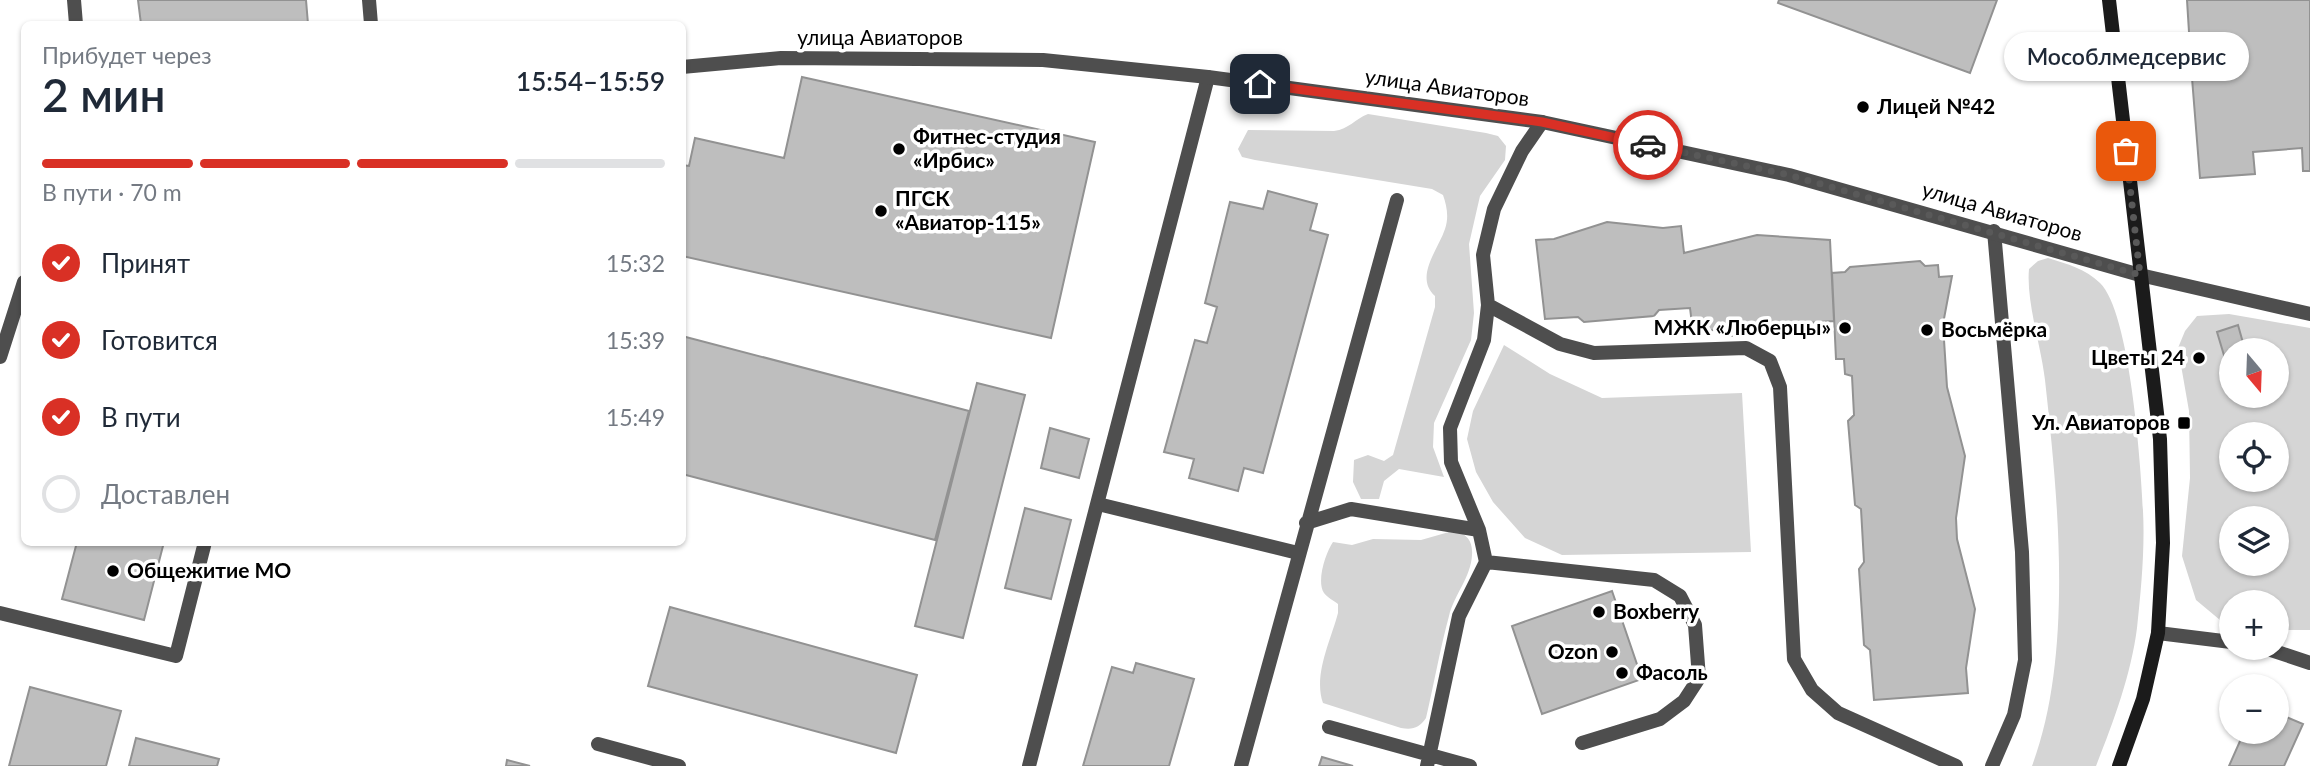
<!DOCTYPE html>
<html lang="ru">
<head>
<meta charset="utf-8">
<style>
  body { margin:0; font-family:Lato,sans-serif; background:#f2f2f3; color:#1f2937; height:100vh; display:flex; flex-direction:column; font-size:26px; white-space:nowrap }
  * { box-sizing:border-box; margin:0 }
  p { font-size:23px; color:#747a83 }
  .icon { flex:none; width:38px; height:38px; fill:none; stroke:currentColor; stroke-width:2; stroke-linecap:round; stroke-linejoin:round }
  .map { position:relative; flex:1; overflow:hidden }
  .panel { position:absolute; left:21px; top:21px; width:665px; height:525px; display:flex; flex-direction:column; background:#fff; border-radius:10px; box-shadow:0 2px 5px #0004 }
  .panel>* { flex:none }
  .needle { width:46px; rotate:161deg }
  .tools { position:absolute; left:2219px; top:338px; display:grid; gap:14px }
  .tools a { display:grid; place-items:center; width:70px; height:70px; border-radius:50%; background:#fff; box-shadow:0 2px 5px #0004; font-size:35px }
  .pin { position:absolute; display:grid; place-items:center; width:60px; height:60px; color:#fff; margin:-30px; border-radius:14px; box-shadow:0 4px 10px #0006 }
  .courier { position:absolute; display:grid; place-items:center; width:70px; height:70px; margin:-35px; border:5px solid #d93025; border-radius:50%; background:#fff; color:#222; box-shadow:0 2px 9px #0007 }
  .bubble { position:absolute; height:49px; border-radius:24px; background:#fff; box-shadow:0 2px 5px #0004; font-size:23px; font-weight:600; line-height:49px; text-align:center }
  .overview em { font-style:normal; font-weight:600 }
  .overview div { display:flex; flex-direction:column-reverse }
  .overview { display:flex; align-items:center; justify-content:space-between; height:119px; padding:0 21px }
  h1 { font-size:46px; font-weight:600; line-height:52px }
  .bar { display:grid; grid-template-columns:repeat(4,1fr); gap:10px 7px; align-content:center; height:84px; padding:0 21px }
  .bar i { height:9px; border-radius:5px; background:#e0e1e3 }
  .bar .current { background:#d93025 }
  .bar p { grid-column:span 4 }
  ol { padding:0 21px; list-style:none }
  li { display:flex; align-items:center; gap:21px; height:77px }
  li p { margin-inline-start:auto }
  li .icon { padding:7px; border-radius:50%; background:#d93025; color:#fff; stroke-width:4 }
  li:last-child { color:#747a83 }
  li i { width:38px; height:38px; border:4px solid #e0e1e3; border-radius:50% }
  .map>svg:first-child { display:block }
  .green { fill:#d5d5d5; fill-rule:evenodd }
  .building { fill:#bebebe; stroke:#929292; stroke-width:2 }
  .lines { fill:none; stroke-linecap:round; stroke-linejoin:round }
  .lane { stroke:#4e4e4e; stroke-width:14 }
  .street { stroke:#4e4e4e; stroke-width:14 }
  .secondary { stroke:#1b1b1b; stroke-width:14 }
  .done { stroke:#595959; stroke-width:7; stroke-dasharray:0 12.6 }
  .route { stroke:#d93025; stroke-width:9 }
  .poi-dot { fill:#000; stroke:#fff; stroke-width:2.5 }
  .labels { text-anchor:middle; stroke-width:7; stroke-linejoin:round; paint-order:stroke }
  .street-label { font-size:21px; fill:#000; stroke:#fff }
  .poi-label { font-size:21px; font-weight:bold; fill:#000; stroke:#fff; text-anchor:start }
</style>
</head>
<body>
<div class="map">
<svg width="2310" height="766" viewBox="0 0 2310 766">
  <rect width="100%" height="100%" fill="#fff"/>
  <!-- green -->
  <path class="green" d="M 1368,114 L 1486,133 L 1498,136 L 1506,146 L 1505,160 L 1480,196 L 1469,244 L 1474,313 L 1471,340 L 1434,423 L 1433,447 L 1444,477 L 1399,469 L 1384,481 L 1379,499 L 1361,499 L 1353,482 L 1354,460 L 1368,455 L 1384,461 L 1393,455 L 1435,307 L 1435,296 C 1414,277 1438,250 1445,229 C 1449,218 1447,206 1443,195 L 1432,189 L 1255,160 L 1242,157 L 1238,149 L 1248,130 L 1334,131 C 1349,129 1355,119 1368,114 Z
    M 2048,258 C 2067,264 2086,269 2100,283 C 2130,312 2141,465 2143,511 C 2145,549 2141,591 2137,628 C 2131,675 2113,723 2096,766 L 2032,766 C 2074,654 2058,498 2045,380 C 2041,345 2026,302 2029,269 L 2038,261 Z
    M 2229,314 L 2310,328 L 2310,630 L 2277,630 L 2277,602 L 2231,602 L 2231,622 L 2220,620 L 2196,600 L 2182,556 L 2190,478 L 2189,411 L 2178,348 L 2185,331 L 2197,316 ZM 2231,350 L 2277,350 L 2277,396 L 2231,396 ZM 2231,434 L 2277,434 L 2277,480 L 2231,480 ZM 2231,518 L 2277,518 L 2277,564 L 2231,564 Z
    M 1504,345 L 1550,374 L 1602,398 L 1742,393 L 1751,552 L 1562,555 L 1525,538 L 1493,502 L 1476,472 L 1467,439 L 1473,411 Z
    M 1456,530 C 1467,535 1473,541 1472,555 C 1471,577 1454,595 1449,616 C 1440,649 1434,684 1426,718 C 1419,728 1413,730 1401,728 L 1323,703 C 1313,675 1331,640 1338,613 L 1338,604 C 1334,601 1327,597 1324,593 C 1316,581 1326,552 1333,542 L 1352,545 L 1373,539 L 1421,540 Z"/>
  <!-- building -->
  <path class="building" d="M 138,0 L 306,0 L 308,24 L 141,24 Z
    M 1779,0 L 1997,0 L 1970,73 L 1778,3 Z
    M 2187,0 L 2310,0 L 2310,171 L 2303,171 L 2302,148 L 2253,152 L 2255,174 L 2200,178 L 2192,78 L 2204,77 L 2201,47 L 2190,48 Z
    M 802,77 L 1095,142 L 1051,338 L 682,256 L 682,165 L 689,166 L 695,138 L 784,158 Z
    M 1268,191 L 1317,204 L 1310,230 L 1328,235 L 1263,473 L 1244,468 L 1238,491 L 1189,478 L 1194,459 L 1164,452 L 1195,340 L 1207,343 L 1217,307 L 1205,303 L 1230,202 L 1263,209 Z
    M 1607,222 L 1663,228 L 1681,226 L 1684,253 L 1757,235 L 1830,240 L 1834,321 L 1804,323 L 1798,330 L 1731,336 L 1725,329 L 1693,332 L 1690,308 L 1659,310 L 1654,316 L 1584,322 L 1578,317 L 1545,319 L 1536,240 L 1554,239 Z
    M 1920,261 L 1925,266 L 1938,265 L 1939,277 L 1952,276 L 1943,324 L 1947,387 L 1965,456 L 1956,518 L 1957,539 L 1975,609 L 1966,668 L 1968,693 L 1874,700 L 1870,650 L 1864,645 L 1859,569 L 1864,562 L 1861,509 L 1855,505 L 1848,421 L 1854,415 L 1852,376 L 1845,374 L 1844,359 L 1836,359 L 1832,273 L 1845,272 L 1850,267 Z
    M 2238,325 L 2245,350 L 2231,350 L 2231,372 L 2229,372 L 2217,332 Z
    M 682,336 L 969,411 L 935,540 L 682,474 Z
    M 977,383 L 1025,395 L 963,638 L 915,626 Z
    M 1050,428 L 1089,439 L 1079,478 L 1041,468 Z
    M 1025,508 L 1071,520 L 1051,599 L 1005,588 Z
    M 77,542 L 164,542 L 144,620 L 62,599 Z
    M 1612,591 L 1642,679 L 1542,714 L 1512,626 Z
    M 670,607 L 917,675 L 896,753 L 648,686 Z
    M 1136,663 L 1194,679 L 1169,766 L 1083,766 L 1112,667 L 1133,673 Z
    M 30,687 L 121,711 L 106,766 L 9,766 Z
    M 2277,713 L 2303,724 L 2284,766 L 2229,766 L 2244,732 L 2277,732 Z
    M 136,738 L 219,759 L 217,766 L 129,766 Z
    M 1322,757 L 1353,766 L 1319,766 Z
    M 507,760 L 530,766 L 506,766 Z"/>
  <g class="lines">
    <!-- lane -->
    <path class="lane" d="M 74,0 L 76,24
      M 369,0 L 371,24
      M 1488,305 L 1560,344 L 1594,353 L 1746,348 L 1770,361 L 1780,387 L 1794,659 L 1812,690 L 1838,713 L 1956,766
      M 0,357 L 24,282
      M 1098,504 L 1298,553
      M 1306,523 L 1351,509 L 1479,530
      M 1486,562 L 1654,580 L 1680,596 L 1695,625 L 1699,678 L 1684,701 L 1660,719 L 1582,743
      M 0,613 L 176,656 L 205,542
      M 2158,633 L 2231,642
      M 2265,648 L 2310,663
      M 1329,727 L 1470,766
      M 598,744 L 679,766
      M 1029,766 L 1208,77
      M 1241,766 L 1397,200
      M 1427,766 L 1459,616 L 1486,562 L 1479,530 L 1451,462 L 1450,428 L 1484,340 L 1488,305 L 1483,255 L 1494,209 L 1522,151 L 1542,122
      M 1992,766 L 2014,715 L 2025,660 L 2022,552 L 1994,231"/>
    <!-- street -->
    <path class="street" d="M 682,67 L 781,58 L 1043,60 L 1208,77 L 1542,122 L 1789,175 L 2140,275 L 2310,314"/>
    <!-- secondary -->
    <path class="secondary" d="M 2109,0 L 2160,439 L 2163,543 L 2158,633 L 2143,699 L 2119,766"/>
  </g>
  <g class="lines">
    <!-- done -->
    <path class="done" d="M 1648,145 L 1789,175 L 2140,275 L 2126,151"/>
    <!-- route -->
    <path class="route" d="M 1260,84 L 1542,122 L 1648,145"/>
  </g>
  <!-- markers -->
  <g class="poi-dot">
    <circle cx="1863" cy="107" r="7"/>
    <circle cx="899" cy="149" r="7"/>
    <circle cx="881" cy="211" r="7"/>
    <circle cx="1845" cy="328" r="7"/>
    <circle cx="1927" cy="330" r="7"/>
    <circle cx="2199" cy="358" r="7"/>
    <rect x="2177" y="416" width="14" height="14" rx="3.5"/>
    <circle cx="113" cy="571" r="7"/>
    <circle cx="1599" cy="612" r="7"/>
    <circle cx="1612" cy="652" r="7"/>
    <circle cx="1622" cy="673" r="7"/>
  </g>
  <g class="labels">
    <!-- street labels -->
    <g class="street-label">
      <text x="880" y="45">улица Авиаторов</text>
      <text transform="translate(1447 88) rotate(8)" y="7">улица Авиаторов</text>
      <text transform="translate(2002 212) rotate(16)" y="7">улица Авиаторов</text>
    </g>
    <!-- poi labels -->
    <g class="poi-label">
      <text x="1877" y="114">Лицей №42</text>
      <text x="913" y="144">Фитнес-студия<tspan x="913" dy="24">«Ирбис»</tspan></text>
      <text x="895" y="206">ПГСК<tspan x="895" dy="24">«Авиатор-115»</tspan></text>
      <text x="1831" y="335" text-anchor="end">МЖК «Люберцы»</text>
      <text x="1941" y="337">Восьмёрка</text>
      <text x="2185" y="365" text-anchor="end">Цветы 24</text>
      <text x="2170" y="430" text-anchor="end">Ул. Авиаторов</text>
      <text x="127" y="578">Общежитие МО</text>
      <text x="1613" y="619">Boxberry</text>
      <text x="1598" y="659" text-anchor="end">Ozon</text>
      <text x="1636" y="680">Фасоль</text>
    </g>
  </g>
</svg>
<div class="tools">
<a><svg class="needle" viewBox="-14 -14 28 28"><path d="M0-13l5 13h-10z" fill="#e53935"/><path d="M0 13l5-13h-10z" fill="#747a83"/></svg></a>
<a><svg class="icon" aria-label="locate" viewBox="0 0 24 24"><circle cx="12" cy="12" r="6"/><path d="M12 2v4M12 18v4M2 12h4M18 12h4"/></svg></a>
<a><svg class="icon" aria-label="layers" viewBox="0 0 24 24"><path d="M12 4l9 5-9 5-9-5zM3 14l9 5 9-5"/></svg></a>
<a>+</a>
<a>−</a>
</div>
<div class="pin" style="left:2126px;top:151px;background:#ea580c"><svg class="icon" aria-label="bag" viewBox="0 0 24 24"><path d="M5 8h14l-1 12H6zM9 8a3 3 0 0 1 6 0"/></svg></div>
<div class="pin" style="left:1260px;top:84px;background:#1f2937"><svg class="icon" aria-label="home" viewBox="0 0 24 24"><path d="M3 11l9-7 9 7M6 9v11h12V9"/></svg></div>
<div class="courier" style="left:1648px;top:145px"><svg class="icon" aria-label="car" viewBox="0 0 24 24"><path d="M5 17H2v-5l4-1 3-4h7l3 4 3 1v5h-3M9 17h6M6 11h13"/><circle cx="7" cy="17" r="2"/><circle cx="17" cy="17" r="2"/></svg></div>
<div class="bubble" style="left:2004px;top:32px;width:245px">Мособлмедсервис</div>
<section class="panel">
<div class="overview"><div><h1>2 мин</h1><p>Прибудет через</p></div><em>15:54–15:59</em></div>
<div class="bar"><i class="current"></i><i class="current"></i><i class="current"></i><i></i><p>В пути · 70 m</p></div>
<ol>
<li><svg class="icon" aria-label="check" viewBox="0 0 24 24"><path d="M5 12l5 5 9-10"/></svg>Принят<p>15:32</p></li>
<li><svg class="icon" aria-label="check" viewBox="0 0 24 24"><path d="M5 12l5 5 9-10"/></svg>Готовится<p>15:39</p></li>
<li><svg class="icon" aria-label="check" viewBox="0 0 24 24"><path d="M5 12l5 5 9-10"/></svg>В пути<p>15:49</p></li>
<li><i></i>Доставлен</li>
</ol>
</section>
</div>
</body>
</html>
